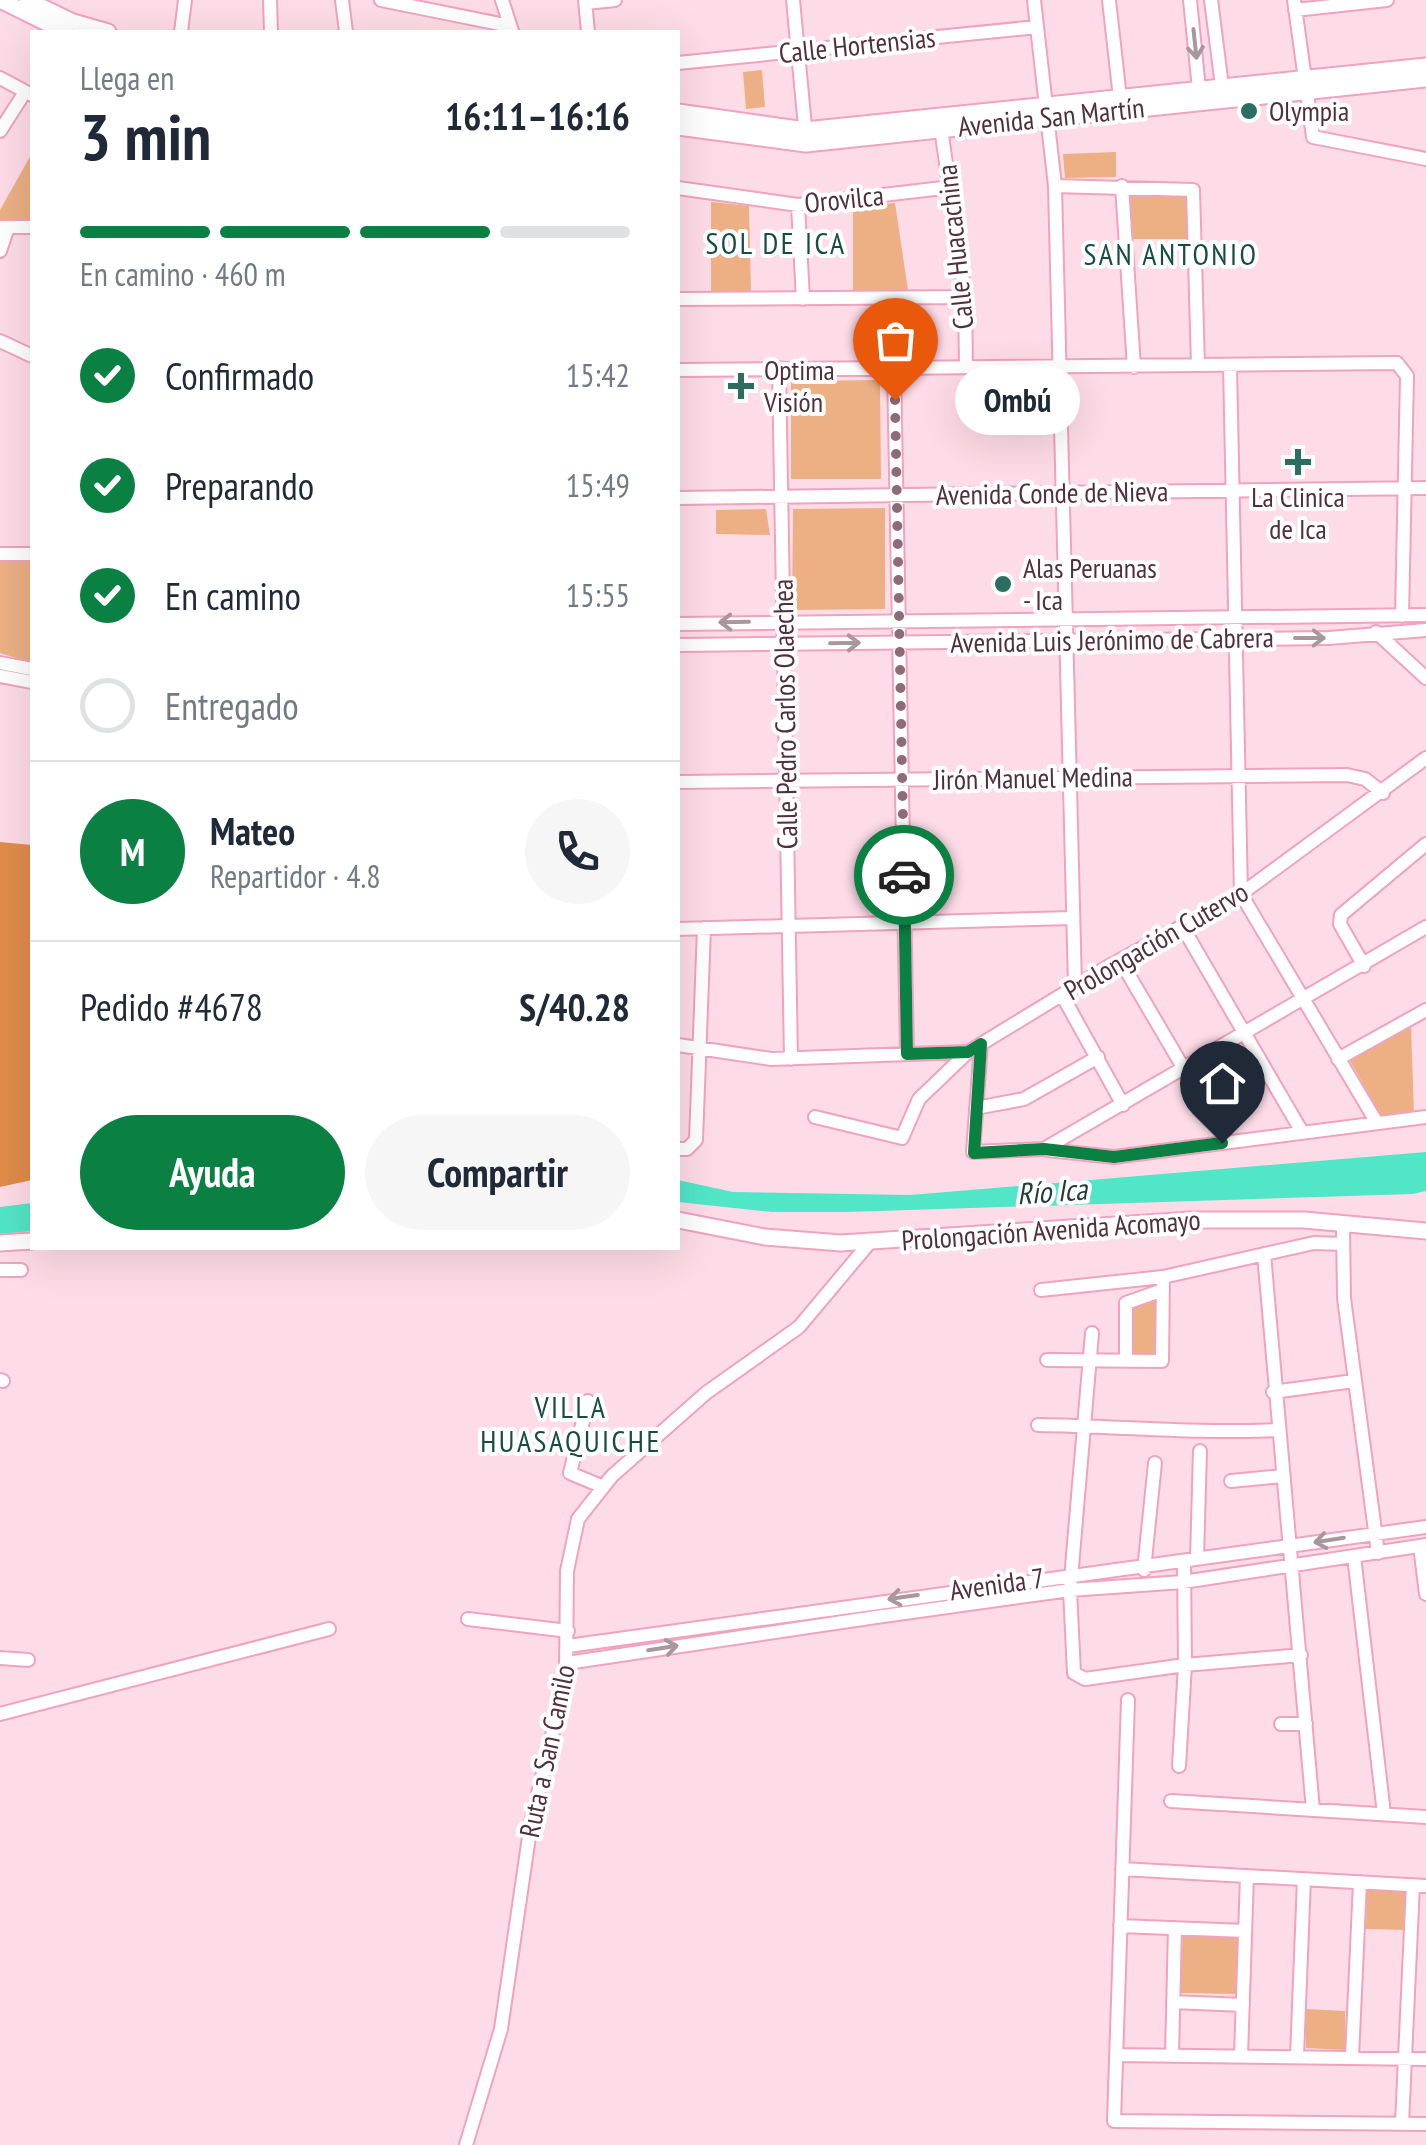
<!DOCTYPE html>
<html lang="es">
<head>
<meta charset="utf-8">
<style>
  body { margin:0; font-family:"PT Sans Narrow",sans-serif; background:#f6f6f7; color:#1f2937; height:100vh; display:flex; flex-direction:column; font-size:38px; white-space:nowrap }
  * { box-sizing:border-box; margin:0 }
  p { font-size:32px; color:#747a83 }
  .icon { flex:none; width:55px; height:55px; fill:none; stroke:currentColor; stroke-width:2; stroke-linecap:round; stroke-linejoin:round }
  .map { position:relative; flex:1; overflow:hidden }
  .drawer { position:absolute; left:30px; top:30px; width:650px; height:1220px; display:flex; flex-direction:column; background:#fff; border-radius:0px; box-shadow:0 10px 40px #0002 }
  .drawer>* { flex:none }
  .pin { position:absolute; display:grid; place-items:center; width:85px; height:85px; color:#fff; margin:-102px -42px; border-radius:50% 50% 50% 0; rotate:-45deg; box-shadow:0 0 10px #0007 }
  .pin .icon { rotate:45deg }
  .courier { position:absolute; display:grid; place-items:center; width:100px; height:100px; margin:-50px; border:8px solid #0b8043; border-radius:50%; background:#fff; color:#222; box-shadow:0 2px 12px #0007 }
  .bubble { position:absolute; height:70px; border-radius:35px; background:#fff; box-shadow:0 10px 40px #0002; font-size:32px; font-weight:700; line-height:70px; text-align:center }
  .head em { font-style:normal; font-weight:700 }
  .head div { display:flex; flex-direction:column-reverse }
  .head { display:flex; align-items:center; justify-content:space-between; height:170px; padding:0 50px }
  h1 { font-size:65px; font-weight:700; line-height:75px }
  .bar { display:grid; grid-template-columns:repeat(4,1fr); gap:15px 10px; align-content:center; height:120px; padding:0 50px }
  .bar i { height:12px; border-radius:8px; background:#e0e1e3 }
  .bar .active { background:#0b8043 }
  .bar p { grid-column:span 4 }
  .line { display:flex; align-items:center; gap:25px; padding:0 50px; border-top:2px solid #e0e1e3 }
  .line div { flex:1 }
  .round { display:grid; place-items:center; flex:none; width:105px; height:105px; border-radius:52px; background:#f6f6f7 }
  ol { padding:0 50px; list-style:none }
  li { display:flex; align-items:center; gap:30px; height:110px }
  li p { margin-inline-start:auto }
  li .icon { padding:10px; border-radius:50%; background:#0b8043; color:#fff; stroke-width:4 }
  li:last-child { color:#747a83 }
  li i { width:55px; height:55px; border:5px solid #e0e1e3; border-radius:50% }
  .cta { display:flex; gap:20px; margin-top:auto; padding:20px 50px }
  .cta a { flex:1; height:115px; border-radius:60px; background:#0b8043; color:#fff; font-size:40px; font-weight:700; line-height:115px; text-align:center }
  .cta a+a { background:#f6f6f7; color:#1f2937 }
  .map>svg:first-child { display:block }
  .green { fill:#ecb084 }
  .forest { fill:#e18c49 }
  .water { fill:#52e6c8 }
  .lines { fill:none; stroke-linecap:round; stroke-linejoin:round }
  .minor-casing { stroke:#f1a2be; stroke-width:16 }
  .major-casing { stroke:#f1a2be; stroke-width:19 }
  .minor { stroke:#fff; stroke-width:12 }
  .major { stroke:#fff; stroke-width:15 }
  .oneway { stroke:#a8989d }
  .done { stroke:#8d6c77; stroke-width:10; stroke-dasharray:0 18 }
  .route { stroke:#0b8043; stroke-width:12 }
  .poi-dot { fill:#2b6e60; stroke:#fff; stroke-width:4 }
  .labels { text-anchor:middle; stroke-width:8; stroke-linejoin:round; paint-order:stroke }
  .street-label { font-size:28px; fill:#50303b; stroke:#fff }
  .poi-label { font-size:28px; fill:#50303b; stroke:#fff; text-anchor:start }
  .neighbourhood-label { font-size:30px; letter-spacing:2.5px; fill:#164d42; stroke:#fff }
  .water-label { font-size:30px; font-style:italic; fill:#243d37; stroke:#fff }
</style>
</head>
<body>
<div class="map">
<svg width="1426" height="2145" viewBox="0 0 1426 2145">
  <rect width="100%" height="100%" fill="#fedce7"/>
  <!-- green -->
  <path class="green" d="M 762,70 L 765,107 L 746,109 L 743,72 Z
    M 1116,152 L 1116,177 L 1065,178 L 1063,154 Z
    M 32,153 L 32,219 L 0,220 L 0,210 Z
    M 1130,192 L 1188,192 L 1190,239 L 1132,239 Z
    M 711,202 L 749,206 L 751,292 L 711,292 Z
    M 895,203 L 908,290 L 853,291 L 853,207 Z
    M 880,380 L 881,479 L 791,479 L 791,381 Z
    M 885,508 L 885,609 L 792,610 L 793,509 Z
    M 766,509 L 770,535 L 716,534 L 716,510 Z
    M 0,562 L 31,562 L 32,663 L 0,653 Z
    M 1411,1025 L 1414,1114 L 1382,1117 L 1350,1061 Z
    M 1159,1297 L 1157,1353 L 1131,1354 L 1131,1306 Z
    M 1367,1887 L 1409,1889 L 1405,1930 L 1366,1929 Z
    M 1183,1936 L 1237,1938 L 1237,1994 L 1178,1993 Z
    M 1305,2009 L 1345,2011 L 1346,2050 L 1306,2048 Z"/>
  <!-- forest -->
  <path class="forest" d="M 0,842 L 32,845 L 32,1180 L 0,1187 Z"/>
  <!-- water -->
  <path class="water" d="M 1426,1152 L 1426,1191 L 1413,1194 L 847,1212 L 772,1212 L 678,1202 L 678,1180 L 733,1192 L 910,1195 Z
    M 32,1203 L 32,1231 L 0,1234 L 0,1207 Z"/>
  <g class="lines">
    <defs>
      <path id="minor" d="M 270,0 L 271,32
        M 342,0 L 346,32
        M 381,0 L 510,26
        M 502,0 L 512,31
        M 585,0 L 588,32
        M 793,0 L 806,137
        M 1034,0 L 1055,186 L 1075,986
        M 1109,0 L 1120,98
        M 1190,0 L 1199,89
        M 1211,0 L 1222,86
        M 1294,0 L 1313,137 L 1426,159
        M 586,3 L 615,0
        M 1295,10 L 1387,0
        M 181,32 L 185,0
        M 678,63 L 1037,27
        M 0,78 L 32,95
        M 941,128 L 965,297 L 966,367
        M 0,131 L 25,92
        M 1055,186 L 1193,190 L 1198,365
        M 1122,186 L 1134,367
        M 678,188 L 798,205 L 951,187
        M 798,205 L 803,299
        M 0,227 L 32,227
        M 0,251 L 8,227
        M 678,299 L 965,297
        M 0,341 L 32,356
        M 1230,365 L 1241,894 L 1377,1123
        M 779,368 L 791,1059
        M 894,368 L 907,1054
        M 678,370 L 1397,363 L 1407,376 L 1402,616
        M 678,498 L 1426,488
        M 0,554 L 32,554
        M 678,624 L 1426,615
        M 1376,632 L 1426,678
        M 678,645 L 1329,638 L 1426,630
        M 0,663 L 32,669
        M 0,676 L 32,682
        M 678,782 L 1347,775 L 1365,779 L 1383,793
        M 1182,926 L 1302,1132
        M 678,929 L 1073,918
        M 1120,960 L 1184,1069
        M 1364,966 L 1340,924 L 1341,915 L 1426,844
        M 1062,995 L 1123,1105
        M 981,1044 L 973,1152 L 1044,1149 L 1426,927
        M 678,1045 L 771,1059 L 966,1052
        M 1338,1059 L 1426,1010
        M 976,1108 L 1024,1099 L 1098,1057
        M 815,1117 L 902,1138 L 919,1099 L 968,1052 L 1109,966 L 1241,894 L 1426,758
        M 678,1149 L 687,1149 L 696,1140 L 704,928
        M 1047,1150 L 1114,1157 L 1426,1117
        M 1343,1226 L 1344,1298 L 1378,1553
        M 1264,1254 L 1313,1810
        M 0,1270 L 21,1270
        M 1041,1290 L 1163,1277 L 1314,1243 L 1342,1244
        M 1092,1333 L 1070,1590 L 1074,1673 L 1085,1679 L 1185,1665 L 1179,1766
        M 1047,1360 L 1162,1361 L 1163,1277
        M 1126,1361 L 1126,1303 L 1163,1290
        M 0,1380 L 3,1381
        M 1273,1392 L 1354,1381
        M 588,1401 L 570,1473 L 601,1486
        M 1038,1425 C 1118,1426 1196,1434 1277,1430
        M 1231,1481 L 1282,1476
        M 1420,1546 L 1426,1594
        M 1354,1556 L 1384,1814
        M 1197,1559 L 1200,1451
        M 1184,1561 L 1185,1665 L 1301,1655
        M 1144,1570 L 1155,1463
        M 468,1619 L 568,1631
        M 568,1646 L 1426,1527
        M 0,1658 L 28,1660
        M 567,1663 L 876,1617 L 1070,1590 L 1183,1582 L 1426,1545
        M 1128,1700 L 1114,2121 L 1426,2124
        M 0,1714 L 329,1629
        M 1281,1724 L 1306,1724
        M 1171,1801 L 1426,1817
        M 1122,1869 L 1426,1886
        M 1120,1926 L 1245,1931
        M 1173,2002 L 1243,2005
        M 1116,2055 L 1426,2059
        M 1172,2055 L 1175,1928
        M 1241,2056 L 1247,1876
        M 1297,2056 L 1304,1879
        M 1352,2057 L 1360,1882
        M 1402,2123 L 1413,1885
        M 466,2145 L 501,2029 L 531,1823 L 566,1677 L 567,1571 L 578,1519 L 612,1476 L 706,1393 L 799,1327 L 871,1241"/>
      <path id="major" d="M 0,0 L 65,32
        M 27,0 L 73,22 L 108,32
        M 678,112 L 805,130 L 1426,66
        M 678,127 L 806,144 L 1426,79
        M 678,1220 L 765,1237 L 841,1243 L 1192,1220 L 1304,1220 L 1426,1231
        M 0,1243 L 32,1241"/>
    </defs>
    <!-- minor casing -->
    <use href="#minor" class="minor-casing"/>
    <!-- major casing -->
    <use href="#major" class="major-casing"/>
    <!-- minor -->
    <use href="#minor" class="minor"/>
    <!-- major -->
    <use href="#major" class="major"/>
  </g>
  <!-- one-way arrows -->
  <defs><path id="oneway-shaft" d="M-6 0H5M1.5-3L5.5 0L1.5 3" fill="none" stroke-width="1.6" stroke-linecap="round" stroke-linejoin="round" transform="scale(2.5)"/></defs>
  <g class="oneway">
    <use href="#oneway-shaft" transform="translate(1195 44) rotate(84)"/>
    <use href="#oneway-shaft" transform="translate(734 622) rotate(179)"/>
    <use href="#oneway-shaft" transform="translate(1310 638)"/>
    <use href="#oneway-shaft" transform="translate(845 643) rotate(-1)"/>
    <use href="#oneway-shaft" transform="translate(1329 1540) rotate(171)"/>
    <use href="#oneway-shaft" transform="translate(903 1597) rotate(172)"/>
    <use href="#oneway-shaft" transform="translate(663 1648) rotate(-9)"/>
  </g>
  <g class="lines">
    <!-- done -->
    <path class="done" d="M 895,400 L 904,875"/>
    <!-- route -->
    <path class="route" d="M 904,875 L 907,1054 L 968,1052 L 981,1044 L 974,1153 L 1044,1149 L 1114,1157 L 1222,1143"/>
  </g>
  <!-- markers -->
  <g class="poi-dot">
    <circle cx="1249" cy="111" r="10"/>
    <path d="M736 371h10v10h10v10h-10v10h-10v-10h-10v-10h10z"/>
    <path d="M1293 447h10v10h10v10h-10v10h-10v-10h-10v-10h10z"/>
    <circle cx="1003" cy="584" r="10"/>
  </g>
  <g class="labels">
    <!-- street labels -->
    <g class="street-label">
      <text transform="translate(857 45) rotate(-6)" y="10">Calle Hortensias</text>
      <text transform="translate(1051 117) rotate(-6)" y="10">Avenida San Martín</text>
      <text transform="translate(844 199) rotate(-6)" y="10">Orovilca</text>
      <text transform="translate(955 247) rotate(-96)" y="10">Calle Huacachina</text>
      <text transform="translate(1052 493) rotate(-1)" y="10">Avenida Conde de Nieva</text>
      <text transform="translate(1112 640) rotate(-1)" y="10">Avenida Luis Jerónimo de Cabrera</text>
      <text transform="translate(785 714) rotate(-91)" y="10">Calle Pedro Carlos Olaechea</text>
      <text transform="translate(1033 778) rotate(-1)" y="10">Jirón Manuel Medina</text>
      <text transform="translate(1156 941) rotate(-30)" y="10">Prolongación Cutervo</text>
      <text transform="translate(1051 1230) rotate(-4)" y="10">Prolongación Avenida Acomayo</text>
      <text transform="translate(997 1584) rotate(-8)" y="10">Avenida 7</text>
      <text transform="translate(547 1751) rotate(-78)" y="10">Ruta a San Camilo</text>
    </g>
    <!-- poi labels -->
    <g class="poi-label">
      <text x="1269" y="121">Olympia</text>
      <text x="764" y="380">Optima<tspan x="764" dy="32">Visión</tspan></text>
      <text x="1298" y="507" text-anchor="middle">La Clinica<tspan x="1298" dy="32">de Ica</tspan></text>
      <text x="1023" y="578">Alas Peruanas<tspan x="1023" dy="32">- Ica</tspan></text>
    </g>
    <!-- neighbourhood labels -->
    <g class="neighbourhood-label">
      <text x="776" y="254">SOL DE ICA</text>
      <text x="1171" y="265">SAN ANTONIO</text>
      <text x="571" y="1418">VILLA<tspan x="571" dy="34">HUASAQUICHE</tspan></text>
    </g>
    <!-- water labels -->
    <g class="water-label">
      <text transform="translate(1052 1192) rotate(-4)" y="10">Río Ica</text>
    </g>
  </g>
</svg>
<div class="pin" style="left:895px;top:400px;background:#ea580c"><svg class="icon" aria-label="bag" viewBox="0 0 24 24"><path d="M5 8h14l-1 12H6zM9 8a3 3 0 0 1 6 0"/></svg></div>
<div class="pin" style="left:1222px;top:1143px;background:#1f2937"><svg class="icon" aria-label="home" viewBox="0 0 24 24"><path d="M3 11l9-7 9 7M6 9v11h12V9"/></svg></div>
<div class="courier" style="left:904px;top:875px"><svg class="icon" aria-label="car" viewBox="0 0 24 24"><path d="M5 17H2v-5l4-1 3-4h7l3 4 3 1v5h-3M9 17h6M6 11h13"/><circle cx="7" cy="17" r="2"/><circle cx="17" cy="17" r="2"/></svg></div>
<div class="bubble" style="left:955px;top:365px;width:125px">Ombú</div>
<section class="drawer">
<div class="head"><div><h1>3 min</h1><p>Llega en</p></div><em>16:11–16:16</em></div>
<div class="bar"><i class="active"></i><i class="active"></i><i class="active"></i><i></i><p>En camino · 460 m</p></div>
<ol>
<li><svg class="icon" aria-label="check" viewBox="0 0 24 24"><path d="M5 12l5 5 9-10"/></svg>Confirmado<p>15:42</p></li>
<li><svg class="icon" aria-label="check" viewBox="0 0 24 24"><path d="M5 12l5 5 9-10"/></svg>Preparando<p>15:49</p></li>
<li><svg class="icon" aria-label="check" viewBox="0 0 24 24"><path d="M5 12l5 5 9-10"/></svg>En camino<p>15:55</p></li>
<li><i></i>Entregado</li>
</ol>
<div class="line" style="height:180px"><b class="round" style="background:#0b8043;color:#fff">M</b><div><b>Mateo</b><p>Repartidor · 4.8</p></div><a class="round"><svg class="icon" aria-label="phone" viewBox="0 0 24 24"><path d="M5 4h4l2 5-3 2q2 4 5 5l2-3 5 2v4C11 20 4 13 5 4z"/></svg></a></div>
<div class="line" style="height:130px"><div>Pedido #4678</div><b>S/40.28</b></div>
<div class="cta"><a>Ayuda</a><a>Compartir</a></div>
</section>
</div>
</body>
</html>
